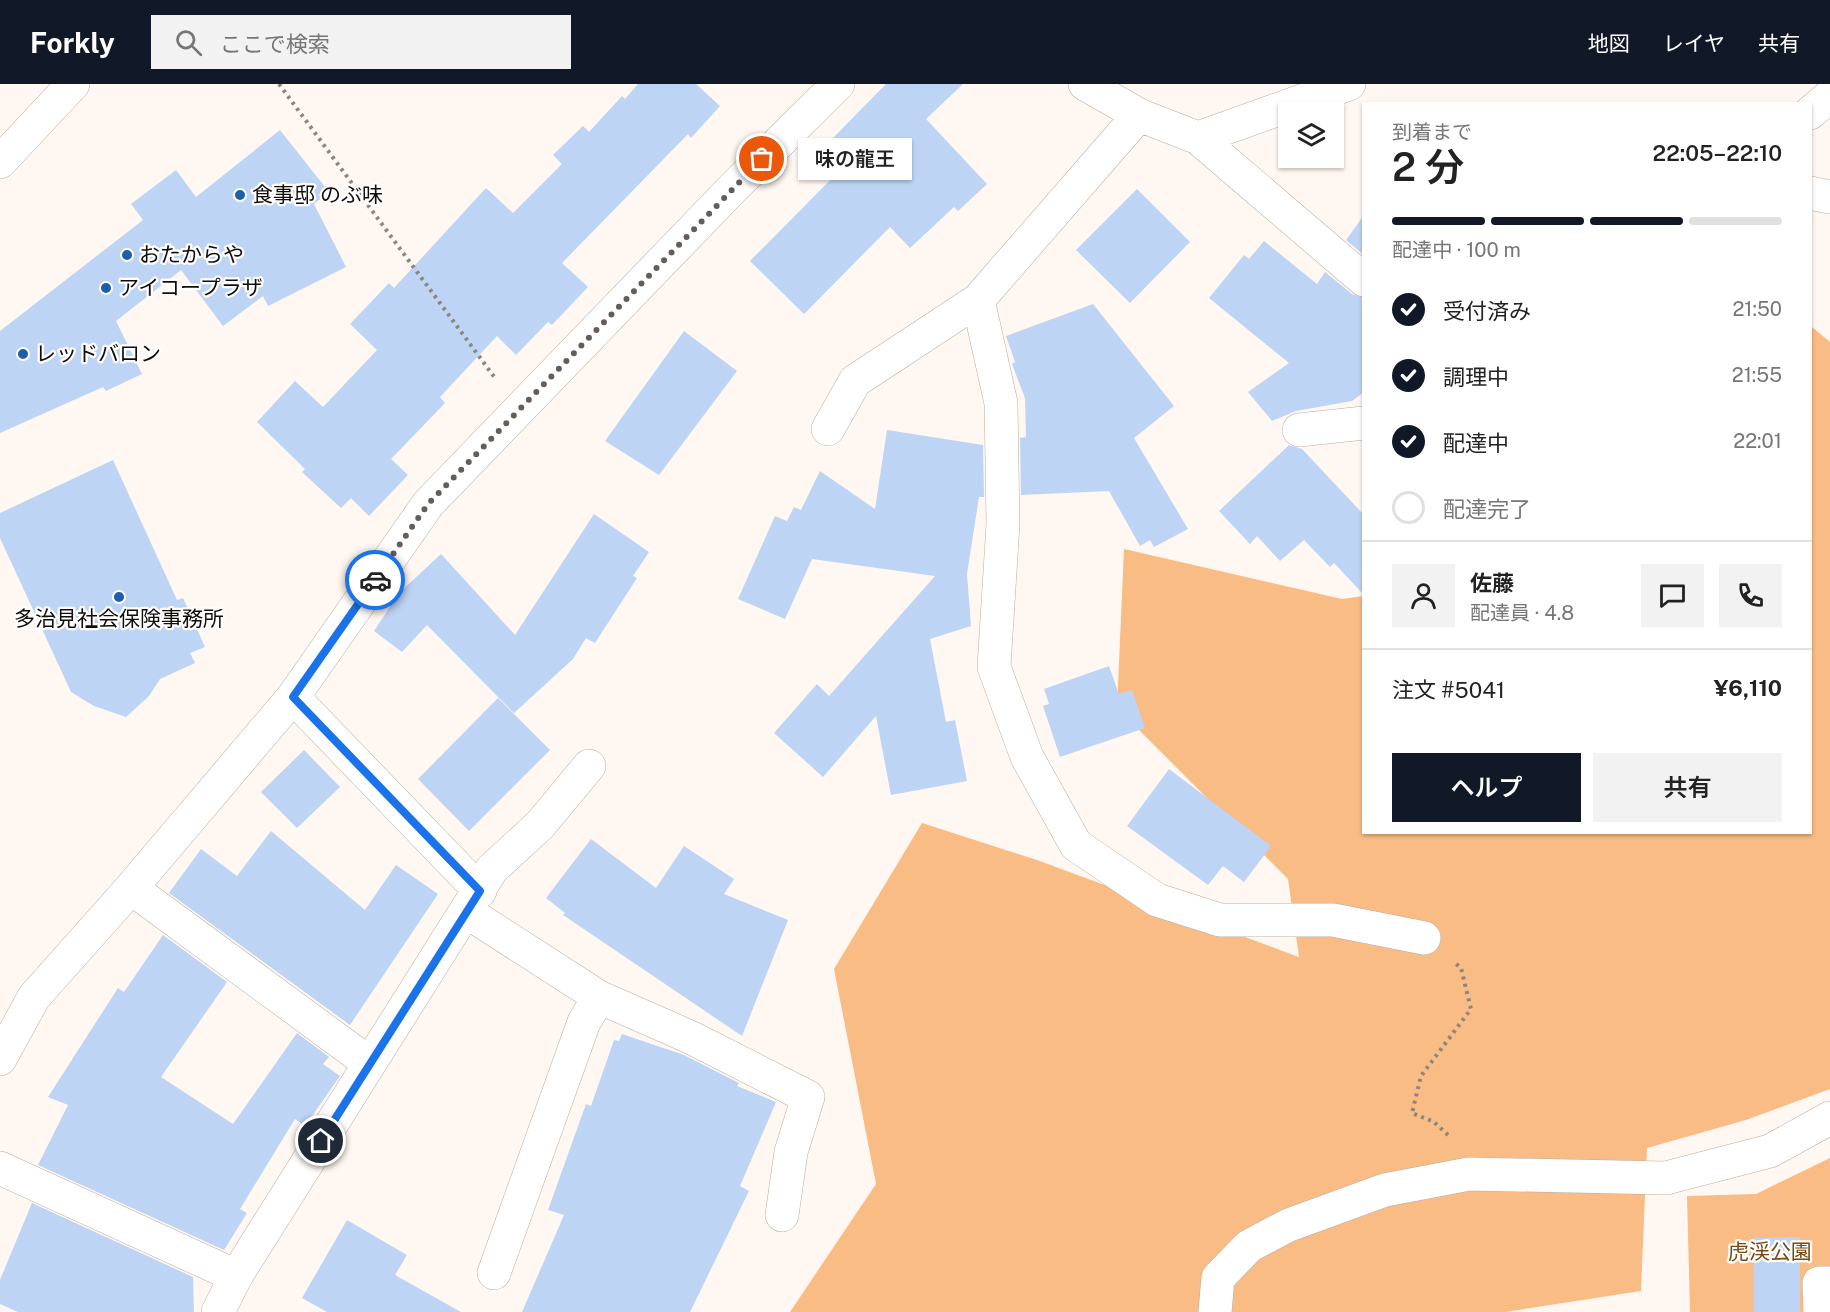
<!DOCTYPE html>
<html lang="ja">
<head>
<meta charset="utf-8">
<style>
  body { margin:0; font-family:"Public Sans","Noto Sans JP",sans-serif; background:#f2f2f2; color:#222; height:100vh; display:flex; flex-direction:column; font-size:22px; white-space:nowrap }
  * { box-sizing:border-box; margin:0 }
  p { font-size:20px; color:#767676 }
  .icon { flex:none; width:33px; height:33px; fill:none; stroke:currentColor; stroke-width:2; stroke-linecap:round; stroke-linejoin:round }
  .map { position:relative; flex:1; overflow:hidden }
  .sheet { position:absolute; left:1362px; top:18px; width:450px; height:732px; display:flex; flex-direction:column; background:#fff; border-radius:0px; box-shadow:0 2px 4px #0004 }
  .sheet>* { flex:none }
  .tools { position:absolute; left:1278px; top:18px; display:grid; gap:12px }
  .tools a { display:grid; place-items:center; width:66px; height:66px; border-radius:0px; background:#fff; box-shadow:0 2px 4px #0004; font-size:30px }
  .pin { position:absolute; display:grid; place-items:center; width:51px; height:51px; color:#fff; margin:-26px; border:3px solid #fff; border-radius:50%; box-shadow:0 2px 6px #0007 }
  .courier { position:absolute; display:grid; place-items:center; width:60px; height:60px; margin:-30px; border:4px solid #1a73e8; border-radius:50%; background:#fff; color:#222; box-shadow:0 2px 8px #0007 }
  .bubble { position:absolute; height:42px; border-radius:0px; background:#fff; box-shadow:0 2px 4px #0004; font-size:20px; font-weight:600; line-height:42px; text-align:center }
  .summary em { font-style:normal; font-weight:600 }
  .summary div { display:flex; flex-direction:column-reverse }
  .summary { display:flex; align-items:center; justify-content:space-between; height:102px; padding:0 30px }
  h1 { font-size:39px; font-weight:600; line-height:45px }
  .bar { display:grid; grid-template-columns:repeat(4,1fr); gap:9px 6px; align-content:center; height:72px; padding:0 30px }
  .bar i { height:8px; border-radius:4px; background:#e0e0e0 }
  .bar .selected { background:#111827 }
  .bar p { grid-column:span 4 }
  .line { display:flex; align-items:center; gap:15px; padding:0 30px; border-top:2px solid #e0e0e0 }
  .line div { flex:1 }
  .round { display:grid; place-items:center; flex:none; width:63px; height:63px; border-radius:0px; background:#f2f2f2 }
  ol { padding:0 30px; list-style:none }
  li { display:flex; align-items:center; gap:18px; height:66px }
  li p { margin-inline-start:auto }
  li .icon { padding:6px; border-radius:50%; background:#111827; color:#fff; stroke-width:4 }
  li:last-child { color:#767676 }
  li i { width:33px; height:33px; border:3px solid #e0e0e0; border-radius:50% }
  .action { display:flex; gap:12px; margin-top:auto; padding:12px 30px }
  .action a { flex:1; height:69px; border-radius:0px; background:#111827; color:#fff; font-size:24px; font-weight:600; line-height:69px; text-align:center }
  .action a+a { background:#f2f2f2; color:#222 }
  header { display:flex; align-items:center; gap:36px; box-sizing:border-box; height:84px; padding:0 30px; background:#111827; color:#fff }
  header strong { font-size:28px }
  nav { display:flex; gap:33px; margin-inline-start:auto; font-size:21px }
  .search { width:420px; height:54px; background:#f2f2f2; display:flex; align-items:center; gap:15px; box-sizing:border-box; padding:0 21px; border-radius:0px; color:#767676; font-size:22px }
  .map>svg:first-child { display:block }
  .green { fill:#f9bc85 }
  .building { fill:#bed4f4 }
  .lines { fill:none; stroke-linecap:round; stroke-linejoin:round }
  .minor-casing { stroke:#baaea3; stroke-width:34 }
  .highway-casing { stroke:#baaea3; stroke-width:34 }
  .path { stroke:#8c8681; stroke-width:4; stroke-dasharray:3 4.5; stroke-linecap:butt }
  .minor { stroke:#fff; stroke-width:33 }
  .highway { stroke:#fff; stroke-width:33 }
  .done { stroke:#645e5a; stroke-width:6; stroke-dasharray:0 10.8 }
  .route { stroke:#1a73e8; stroke-width:8 }
  .poi-dot { fill:#1e5cad; stroke:#fff; stroke-width:2 }
  .labels { text-anchor:middle; stroke-width:4.5; stroke-linejoin:round; paint-order:stroke }
  .poi-label { font-size:21px; fill:#100c09; stroke:#fff; text-anchor:start }
  .park-label { font-size:21px; fill:#794810; stroke:#fff }
</style>
</head>
<body>
<header>
<strong>Forkly</strong>
<div class="search"><svg class="icon" aria-label="search" viewBox="0 0 24 24"><circle cx="10" cy="10" r="6"/><path d="M15 15l6 6"/></svg>ここで検索</div>
<nav><a>地図</a><a>レイヤ</a><a>共有</a></nav>
</header>
<div class="map">
<svg width="1830" height="1228" viewBox="0 0 1830 1228">
  <rect width="100%" height="100%" fill="#fff7f1"/>
  <!-- green -->
  <path class="green" d="M 1811,242 L 1830,258 L 1830,1005 L 1746,1036 L 1647,1064 L 1641,1207 L 1505,1228 L 790,1228 L 876,1100 L 834,885 L 922,739 L 1037,776 L 1299,873 L 1288,795 L 1117,624 L 1124,465 L 1342,515 L 1363,512 L 1364,748 L 1810,748 Z
    M 1830,1074 L 1830,1228 L 1690,1228 L 1687,1112 L 1756,1110 Z"/>
  <!-- building -->
  <path class="building" d="M 638,0 L 696,0 L 720,22 L 691,54 L 688,50 L 562,179 L 588,203 L 552,241 L 548,238 L 516,271 L 497,252 L 440,313 L 445,319 L 391,375 L 408,391 L 369,432 L 351,414 L 341,424 L 302,388 L 305,385 L 257,338 L 295,297 L 323,323 L 377,266 L 350,240 L 389,199 L 394,204 L 486,104 L 513,129 L 562,80 L 553,71 L 583,42 L 589,48 L 622,12 L 625,15 Z
    M 886,0 L 963,0 L 926,35 L 987,100 L 958,127 L 954,123 L 910,164 L 890,143 L 804,230 L 750,177 L 852,74 L 833,54 Z
    M 280,46 L 329,108 L 314,120 L 346,183 L 268,222 L 263,212 L 223,242 L 181,186 L 116,237 L 142,290 L 106,307 L 103,303 L 0,349 L 0,247 L 143,136 L 131,120 L 176,86 L 196,113 Z
    M 1137,105 L 1190,158 L 1130,219 L 1076,166 Z
    M 1364,131 L 1364,171 L 1346,156 Z
    M 1264,157 L 1317,200 L 1325,188 L 1352,210 L 1364,214 L 1364,308 L 1352,317 L 1296,327 L 1272,337 L 1248,308 L 1289,279 L 1209,214 L 1244,171 L 1249,175 Z
    M 1093,220 L 1174,322 L 1134,354 L 1188,445 L 1154,463 L 1150,456 L 1140,462 L 1109,407 L 1021,411 L 1020,354 L 1026,353 L 1025,314 L 1012,280 L 1015,278 L 1006,252 Z
    M 684,247 L 737,287 L 659,391 L 605,357 Z
    M 887,346 L 983,361 L 984,413 L 979,413 L 967,490 L 971,542 L 930,555 L 946,638 L 955,636 L 967,697 L 891,711 L 876,632 L 823,693 L 774,649 L 817,600 L 829,612 L 935,492 L 812,475 L 785,535 L 738,515 L 775,432 L 787,437 L 794,423 L 801,426 L 820,387 L 875,425 Z
    M 1289,361 L 1302,365 L 1364,431 L 1364,511 L 1334,479 L 1330,483 L 1304,456 L 1280,477 L 1257,452 L 1250,460 L 1219,427 Z
    M 113,376 L 177,516 L 183,514 L 205,563 L 190,569 L 195,579 L 160,595 L 149,612 L 126,633 L 94,622 L 71,608 L 0,454 L 0,429 Z
    M 594,430 L 649,468 L 633,492 L 637,494 L 595,559 L 586,554 L 573,575 L 514,629 L 427,541 L 402,568 L 374,547 L 399,509 L 441,470 L 515,551 Z
    M 1109,582 L 1119,610 L 1132,606 L 1145,644 L 1060,673 L 1043,622 L 1049,620 L 1044,605 Z
    M 498,614 L 550,666 L 469,747 L 418,695 Z
    M 304,666 L 340,703 L 297,744 L 261,708 Z
    M 1169,685 L 1271,762 L 1244,798 L 1223,782 L 1208,801 L 1127,742 Z
    M 271,747 L 365,826 L 396,781 L 438,810 L 350,941 L 169,809 L 201,765 L 237,792 Z
    M 591,755 L 656,804 L 684,762 L 734,795 L 724,810 L 788,836 L 742,952 L 563,831 L 565,829 L 546,814 Z
    M 163,851 L 227,898 L 161,993 L 233,1040 L 297,949 L 329,973 L 323,980 L 340,992 L 305,1042 L 295,1035 L 240,1125 L 247,1129 L 224,1166 L 38,1081 L 68,1021 L 48,1013 L 118,904 L 124,908 Z
    M 622,950 L 684,971 L 739,999 L 737,1002 L 776,1018 L 740,1102 L 749,1107 L 690,1228 L 522,1228 L 564,1131 L 548,1126 L 586,1020 L 591,1022 L 614,956 L 619,957 Z
    M 32,1119 L 193,1193 L 194,1228 L 18,1228 L 0,1220 L 0,1196 Z
    M 347,1136 L 407,1171 L 395,1191 L 461,1228 L 327,1228 L 302,1214 Z
    M 1800,1153 L 1800,1228 L 1754,1228 L 1753,1154 Z"/>
  <g class="lines">
    <defs>
      <path id="minor" d="M 1085,0 L 1139,31 L 1198,54 L 1349,0
        M 1810,29 L 1830,12
        M 1198,54 L 1364,196
        M 1810,109 L 1830,113
        M 978,216 L 1001,319 L 1003,440 L 994,583 L 1027,673 L 1076,761 L 1157,816 L 1220,836 L 1333,836 L 1424,854
        M 828,345 L 855,297 L 978,216 L 1139,31
        M 1299,346 L 1364,339
        M 293,613 L 480,807
        M 131,804 L 369,979
        M 467,828 L 599,913 L 692,954 L 808,1013 L 791,1068 L 782,1131
        M 0,975 L 34,913 L 131,804 L 293,613 L 428,420 L 732,105 L 838,0
        M 0,1084 L 236,1192 L 492,785 L 540,741 L 589,682
        M 494,1189 L 584,938 L 599,913
        M 218,1228 L 236,1192
        M 1215,1228 L 1218,1194 L 1249,1162 L 1289,1141 L 1385,1106 L 1469,1090 L 1666,1094 L 1770,1067 L 1830,1034
        M 1820,1228 L 1819,1199 L 1830,1199"/>
      <path id="highway" d="M 0,78 L 73,0"/>
    </defs>
    <!-- minor casing -->
    <use href="#minor" class="minor-casing"/>
    <!-- highway casing -->
    <use href="#highway" class="highway-casing"/>
    <!-- path -->
    <path class="path" d="M 279,0 L 495,294
      M 1448,1051 L 1434,1038 L 1412,1029 L 1421,992 L 1471,925 L 1461,884 L 1455,879"/>
    <!-- minor -->
    <use href="#minor" class="minor"/>
    <!-- highway -->
    <use href="#highway" class="highway"/>
  </g>
  <g class="lines">
    <!-- done -->
    <path class="done" d="M 375,496 L 428,420 L 762,75"/>
    <!-- route -->
    <path class="route" d="M 321,1057 L 480,807 L 293,613 L 375,496"/>
  </g>
  <!-- markers -->
  <g class="poi-dot">
    <circle cx="240" cy="111" r="6"/>
    <circle cx="127" cy="171" r="6"/>
    <circle cx="106" cy="204" r="6"/>
    <circle cx="23" cy="270" r="6"/>
    <circle cx="119" cy="513" r="6"/>
  </g>
  <g class="labels">
    <!-- poi labels -->
    <g class="poi-label">
      <text x="252" y="118">食事邸 のぶ味</text>
      <text x="139" y="178">おたからや</text>
      <text x="118" y="211">アイコープラザ</text>
      <text x="35" y="277">レッドバロン</text>
      <text x="119" y="542" text-anchor="middle">多治見社会保険事務所</text>
    </g>
    <!-- park labels -->
    <g class="park-label">
      <text x="1770" y="1175">虎渓公園</text>
    </g>
  </g>
</svg>
<div class="tools">
<a><svg class="icon" aria-label="layers" viewBox="0 0 24 24"><path d="M12 4l9 5-9 5-9-5zM3 14l9 5 9-5"/></svg></a>
</div>
<div class="pin" style="left:762px;top:75px;background:#ea580c"><svg class="icon" aria-label="bag" viewBox="0 0 24 24"><path d="M5 8h14l-1 12H6zM9 8a3 3 0 0 1 6 0"/></svg></div>
<div class="pin" style="left:321px;top:1057px;background:#1f2937"><svg class="icon" aria-label="home" viewBox="0 0 24 24"><path d="M3 11l9-7 9 7M6 9v11h12V9"/></svg></div>
<div class="courier" style="left:375px;top:496px"><svg class="icon" aria-label="car" viewBox="0 0 24 24"><path d="M5 17H2v-5l4-1 3-4h7l3 4 3 1v5h-3M9 17h6M6 11h13"/><circle cx="7" cy="17" r="2"/><circle cx="17" cy="17" r="2"/></svg></div>
<div class="bubble" style="left:798px;top:54px;width:114px">味の龍王</div>
<section class="sheet">
<div class="summary"><div><h1>2 分</h1><p>到着まで</p></div><em>22:05–22:10</em></div>
<div class="bar"><i class="selected"></i><i class="selected"></i><i class="selected"></i><i></i><p>配達中 · 100 m</p></div>
<ol>
<li><svg class="icon" aria-label="check" viewBox="0 0 24 24"><path d="M5 12l5 5 9-10"/></svg>受付済み<p>21:50</p></li>
<li><svg class="icon" aria-label="check" viewBox="0 0 24 24"><path d="M5 12l5 5 9-10"/></svg>調理中<p>21:55</p></li>
<li><svg class="icon" aria-label="check" viewBox="0 0 24 24"><path d="M5 12l5 5 9-10"/></svg>配達中<p>22:01</p></li>
<li><i></i>配達完了</li>
</ol>
<div class="line" style="height:108px"><a class="round"><svg class="icon" aria-label="person" viewBox="0 0 24 24"><circle cx="12" cy="8" r="4"/><path d="M4 21q1-7 8-7t8 7"/></svg></a><div><b>佐藤</b><p>配達員 · 4.8</p></div><a class="round"><svg class="icon" aria-label="chat" viewBox="0 0 24 24"><path d="M4 5h16v11H9l-5 4z"/></svg></a><a class="round"><svg class="icon" aria-label="phone" viewBox="0 0 24 24"><path d="M5 4h4l2 5-3 2q2 4 5 5l2-3 5 2v4C11 20 4 13 5 4z"/></svg></a></div>
<div class="line" style="height:78px"><div>注文 #5041</div><b>¥6,110</b></div>
<div class="action"><a>ヘルプ</a><a>共有</a></div>
</section>
</div>
</body>
</html>
